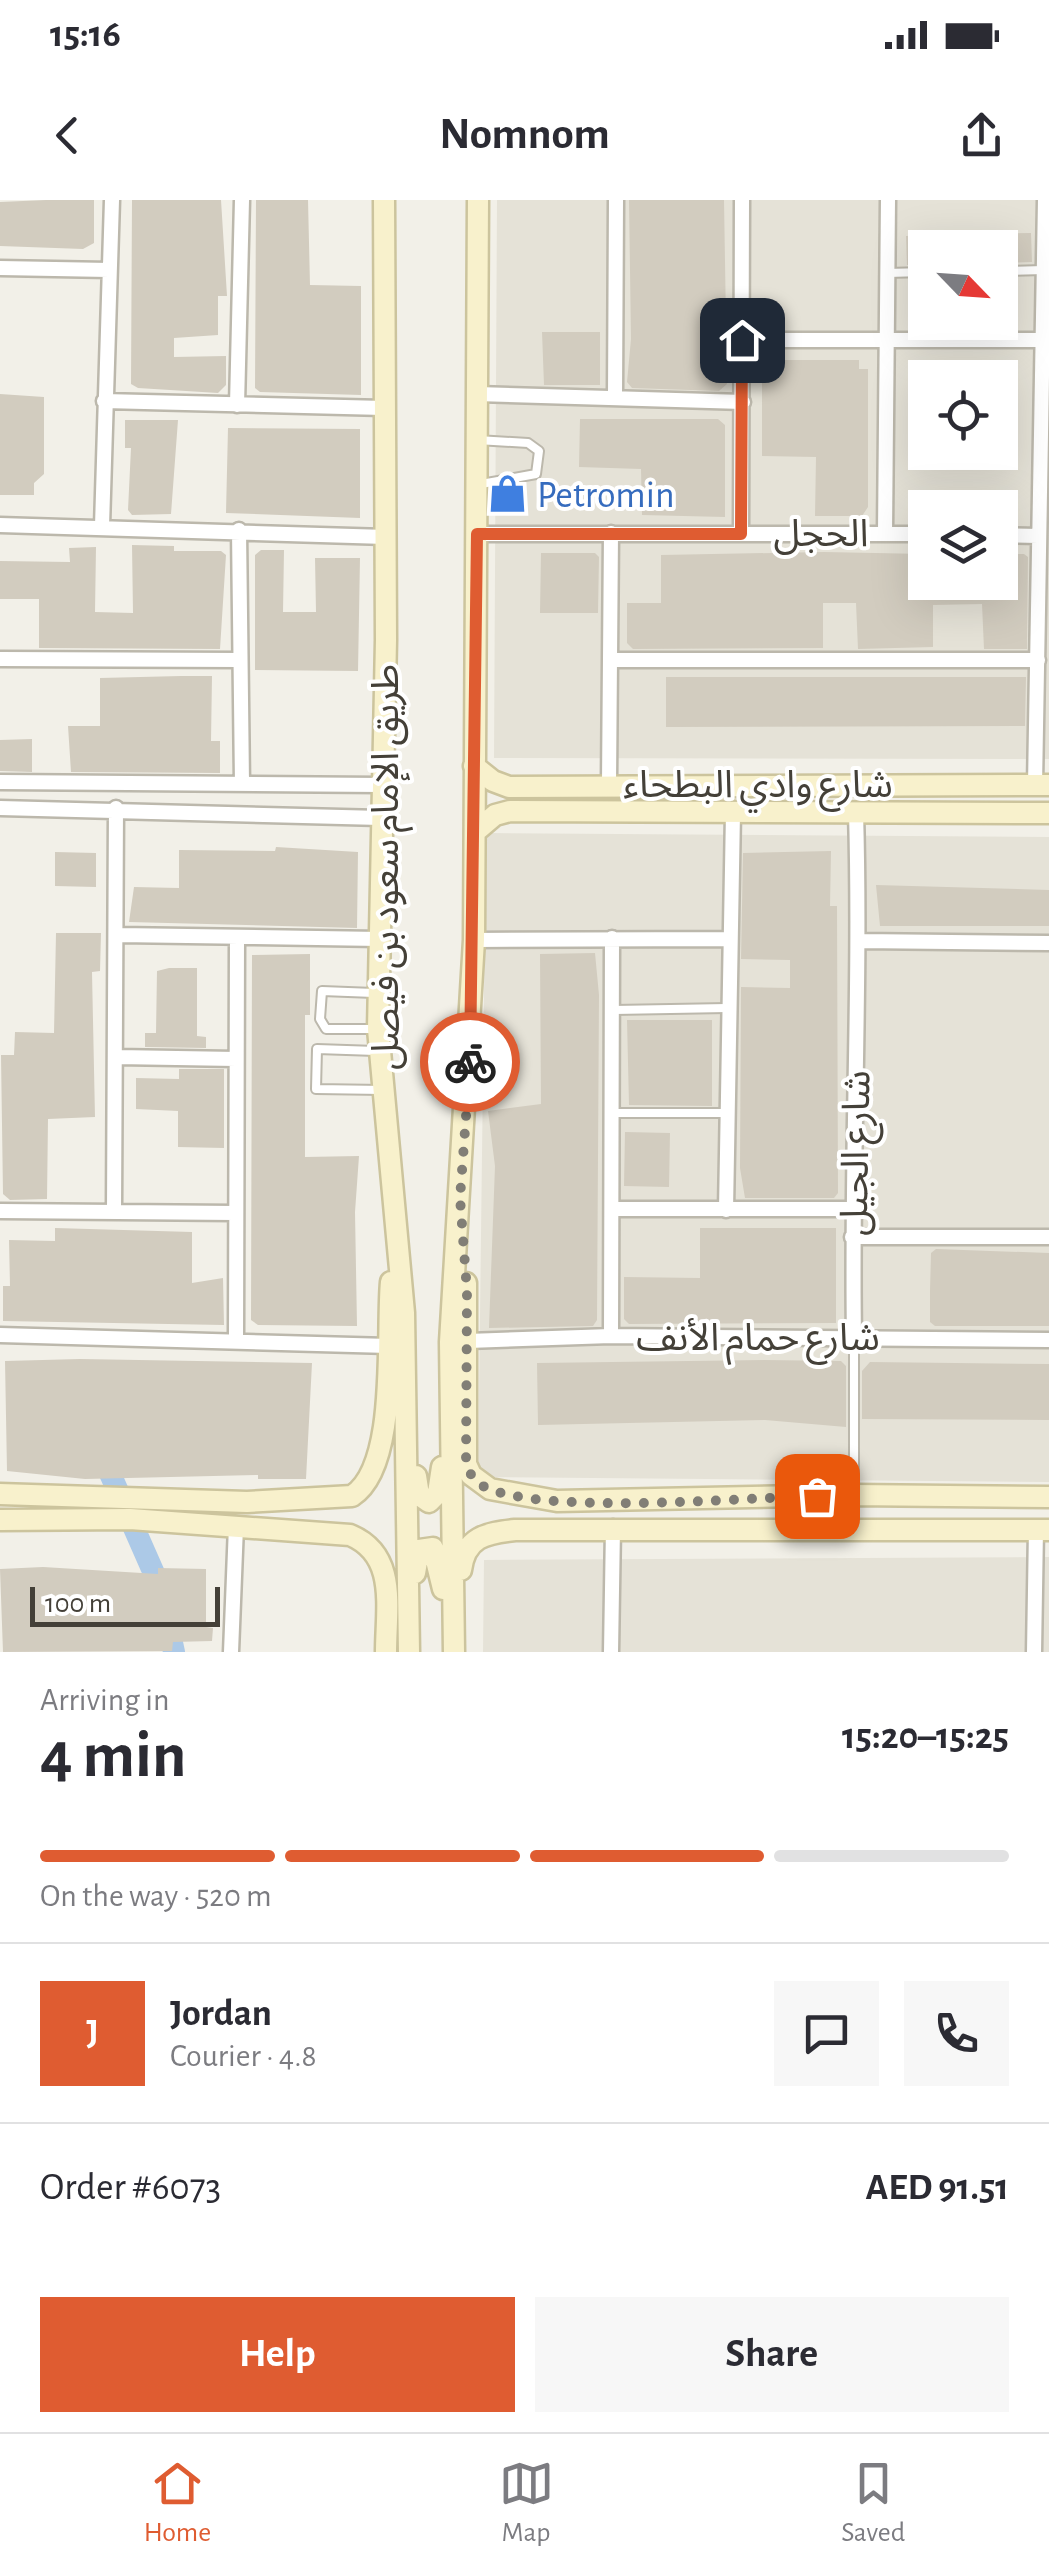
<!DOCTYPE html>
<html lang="en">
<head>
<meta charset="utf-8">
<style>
  body { margin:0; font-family:"Alegreya Sans","Noto Sans Arabic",sans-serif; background:#f7f7f7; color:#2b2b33; height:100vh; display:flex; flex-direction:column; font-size:38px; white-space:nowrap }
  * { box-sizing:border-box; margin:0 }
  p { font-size:32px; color:#7c7c81 }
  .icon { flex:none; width:55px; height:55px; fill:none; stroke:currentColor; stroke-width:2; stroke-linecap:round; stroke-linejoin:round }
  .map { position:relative; height:1452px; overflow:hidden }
  .details { display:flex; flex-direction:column; background:#fff; flex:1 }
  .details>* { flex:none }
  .needle { width:65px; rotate:115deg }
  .tools { position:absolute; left:908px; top:30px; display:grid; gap:20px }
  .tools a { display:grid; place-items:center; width:110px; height:110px; border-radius:0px; background:#fff; box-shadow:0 10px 40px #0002; font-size:50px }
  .scale { position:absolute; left:30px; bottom:25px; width:190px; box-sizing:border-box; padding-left:10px; border:5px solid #444038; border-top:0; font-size:28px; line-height:35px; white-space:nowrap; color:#444038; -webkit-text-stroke:8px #fff; paint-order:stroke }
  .pin { position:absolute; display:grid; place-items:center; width:85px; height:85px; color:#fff; margin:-42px; border-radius:20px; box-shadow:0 5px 15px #0006 }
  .courier { position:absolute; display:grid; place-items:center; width:100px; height:100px; margin:-50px; border:8px solid #df5c31; border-radius:50%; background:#fff; color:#222; box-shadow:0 2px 12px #0007 }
  .overview em { font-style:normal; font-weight:600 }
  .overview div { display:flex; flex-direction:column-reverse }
  .overview { display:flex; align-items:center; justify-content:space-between; height:170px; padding:0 40px }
  h1 { font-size:65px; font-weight:600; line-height:75px }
  .bar { display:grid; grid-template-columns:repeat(4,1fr); gap:15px 10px; align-content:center; height:120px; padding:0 40px }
  .bar i { height:12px; border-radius:8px; background:#e1e1e2 }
  .bar .current { background:#df5c31 }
  .bar p { grid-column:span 4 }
  .line { display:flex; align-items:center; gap:25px; padding:0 40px; border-top:2px solid #e1e1e2 }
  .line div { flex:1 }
  .round { display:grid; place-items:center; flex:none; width:105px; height:105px; border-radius:0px; background:#f7f7f7 }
  .action { display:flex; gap:20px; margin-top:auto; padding:20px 40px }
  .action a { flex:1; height:115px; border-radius:0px; background:#df5c31; color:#fff; font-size:40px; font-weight:600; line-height:115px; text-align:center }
  .action a+a { background:#f7f7f7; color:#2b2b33 }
  .status { display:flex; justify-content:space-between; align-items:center; height:70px; padding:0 50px; background:#fff; direction:ltr }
  .status svg { height:28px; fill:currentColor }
  header { display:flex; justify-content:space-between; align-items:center; height:130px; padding:0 40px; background:#fff; font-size:45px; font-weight:600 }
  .menu { display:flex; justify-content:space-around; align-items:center; height:140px; border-top:2px solid #e1e1e2; background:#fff; font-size:28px; color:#7c7c81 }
  .menu a { display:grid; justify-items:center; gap:5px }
  .menu .current { color:#df5c31 }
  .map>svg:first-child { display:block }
  .residential { fill:#e5e2d7; fill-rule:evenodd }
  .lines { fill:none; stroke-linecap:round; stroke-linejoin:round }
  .river { stroke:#acc9e7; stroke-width:22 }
  .building { fill:#d2ccbf }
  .lane-casing { stroke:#bcb8ac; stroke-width:12 }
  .street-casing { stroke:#bcb8ac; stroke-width:19 }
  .secondary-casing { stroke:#ccc49d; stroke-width:25 }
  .lane { stroke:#fff; stroke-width:8 }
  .street { stroke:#fff; stroke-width:14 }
  .secondary { stroke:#f8f1cc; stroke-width:20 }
  .done { stroke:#817e76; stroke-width:10; stroke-dasharray:0 18 }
  .route { stroke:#df5c31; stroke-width:12 }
  .labels { text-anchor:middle; stroke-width:8; stroke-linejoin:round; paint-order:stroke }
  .shop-label { font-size:38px; fill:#366cbe; stroke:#fff; text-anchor:start }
  .street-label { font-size:38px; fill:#444038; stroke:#fff }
</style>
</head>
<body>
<div class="status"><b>15:16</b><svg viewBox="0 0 49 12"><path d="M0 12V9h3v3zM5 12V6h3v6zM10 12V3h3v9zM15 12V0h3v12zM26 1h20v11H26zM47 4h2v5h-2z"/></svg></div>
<header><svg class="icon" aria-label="back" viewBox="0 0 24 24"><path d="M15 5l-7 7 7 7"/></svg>Nomnom<svg class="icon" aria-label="share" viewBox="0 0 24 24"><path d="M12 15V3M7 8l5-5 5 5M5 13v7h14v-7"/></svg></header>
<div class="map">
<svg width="1049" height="1452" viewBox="0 0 1049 1452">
  <rect width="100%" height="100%" fill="#f2f0e8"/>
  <!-- residential -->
  <path class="residential" d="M 497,0 L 1049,0 L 1049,559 L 494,558 ZM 925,48 L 1000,48 L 1000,122 L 925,122 ZM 925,178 L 1000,178 L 1000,252 L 925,252 ZM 925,308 L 1000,308 L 1000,382 L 925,382 Z
    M 486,633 L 1049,637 L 1049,1282 L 478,1277 Z
    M 1049,1357 L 1049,1452 L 483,1452 L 484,1360 Z"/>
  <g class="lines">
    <!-- river -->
    <path class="river" d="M 96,1252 L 105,1262 L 160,1387 L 174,1452"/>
  </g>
  <!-- building -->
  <path class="building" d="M 46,0 L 94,0 L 94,43 L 83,49 L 0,46 L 0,2 Z
    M 132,0 L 221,0 L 227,96 L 218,96 L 218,135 L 174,138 L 174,157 L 226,156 L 226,185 L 218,193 L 138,188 L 131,184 Z
    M 256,0 L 308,0 L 310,85 L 361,86 L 361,195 L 260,192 L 255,188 Z
    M 629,0 L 724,0 L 727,184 L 719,191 L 632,188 L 627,182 L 631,139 Z
    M 1031,33 L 1032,62 L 1000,63 L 1000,48 L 925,48 L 925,64 L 907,65 L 906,36 Z
    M 542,132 L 600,132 L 600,185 L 544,185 Z
    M 769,160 L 859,160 L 859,169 L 868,169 L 868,307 L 862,316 L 815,316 L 816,257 L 762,256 L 762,166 Z
    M 0,194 L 44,197 L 44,274 L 34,283 L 34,295 L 0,295 Z
    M 580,219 L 718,219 L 725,225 L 725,317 L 642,315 L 641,269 L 579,267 Z
    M 125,220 L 178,220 L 171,314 L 132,315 L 128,310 L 131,248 L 125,248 Z
    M 228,228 L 360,229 L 360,318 L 226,313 Z
    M 132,345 L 174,346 L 174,351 L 221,351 L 226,355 L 220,449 L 39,448 L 39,399 L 0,399 L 0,361 L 70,362 L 69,348 L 96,347 L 95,412 L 133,413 Z
    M 261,350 L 284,350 L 283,412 L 316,412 L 315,358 L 360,358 L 358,471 L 255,470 L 255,355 Z
    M 824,352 L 925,354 L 925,382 L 1000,382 L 1000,354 L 1024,354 L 1028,357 L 1027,449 L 984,449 L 982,404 L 933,405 L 933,447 L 858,449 L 856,403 L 823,403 L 823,448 L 633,449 L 627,443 L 627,403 L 661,403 L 661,355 Z
    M 541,353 L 595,353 L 599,357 L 598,413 L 540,413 Z
    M 181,476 L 212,476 L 211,541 L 220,541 L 220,573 L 71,572 L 68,526 L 100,526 L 100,478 Z
    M 666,477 L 1026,477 L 1025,526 L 666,527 Z
    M 32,539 L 32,572 L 0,571 L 0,540 Z
    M 276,647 L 358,652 L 357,728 L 129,722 L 134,687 L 179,688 L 179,650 L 275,651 Z
    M 831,651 L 830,706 L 837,706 L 838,993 L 834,998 L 745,998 L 740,968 L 741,787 L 790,788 L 790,760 L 741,759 L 743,653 Z
    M 55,652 L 96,653 L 96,687 L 55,686 Z
    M 876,685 L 1049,690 L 1049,726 L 880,726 Z
    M 56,733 L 101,733 L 100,771 L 92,772 L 95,917 L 48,919 L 47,999 L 10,1000 L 3,994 L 1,855 L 14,855 L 15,832 L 54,833 Z
    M 595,753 L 599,795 L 597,1120 L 593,1126 L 489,1128 L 495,966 L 488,911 L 541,904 L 540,754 Z
    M 310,754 L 310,815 L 305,815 L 305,957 L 359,956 L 355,1012 L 357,1126 L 258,1125 L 251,1120 L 252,755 Z
    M 169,768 L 197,768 L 197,836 L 206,837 L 206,848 L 145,847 L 145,833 L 156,833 L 157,771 Z
    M 627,820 L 712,820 L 712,906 L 629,905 Z
    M 179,869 L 224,869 L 224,948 L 178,947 L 178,911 L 136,909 L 136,878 L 179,879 Z
    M 625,932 L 670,933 L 669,987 L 624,986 Z
    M 55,1028 L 192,1032 L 192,1083 L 223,1078 L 224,1125 L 3,1121 L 3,1086 L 10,1086 L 9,1040 L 55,1041 Z
    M 700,1028 L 836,1028 L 836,1123 L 629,1124 L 624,1119 L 624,1077 L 700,1078 Z
    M 936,1049 L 1049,1053 L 1049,1126 L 935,1126 L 930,1122 L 930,1091 L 931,1053 Z
    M 80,1159 L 312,1163 L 306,1279 L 258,1279 L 258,1275 L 85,1279 L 7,1271 L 5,1161 Z
    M 764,1160 L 841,1161 L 846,1166 L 846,1227 L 765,1220 L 538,1225 L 537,1163 Z
    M 870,1162 L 1049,1164 L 1049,1220 L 862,1219 L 862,1171 Z
    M 43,1367 L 158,1374 L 158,1368 L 206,1369 L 206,1427 L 213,1428 L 212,1441 L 173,1442 L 172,1451 L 3,1452 L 0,1369 Z"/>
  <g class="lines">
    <defs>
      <path id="lane" d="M 1000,71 L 1044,70
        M 887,73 L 925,72
        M 477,240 L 528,243 L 539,251 L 536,274 L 481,284
        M 614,810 L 727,808
        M 374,829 L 326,829 L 320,819 L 322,791 L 374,793
        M 376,851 L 317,849 L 316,889 L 383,890
        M 612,913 L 727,913
        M 854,1292 L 854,1137"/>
      <path id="street" d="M 0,68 L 109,70
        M 742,140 L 1049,140
        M 477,194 L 743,202
        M 615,197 L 616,0
        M 104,201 L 384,208
        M 237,205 L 242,0
        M 0,325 L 386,337
        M 102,326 L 112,0
        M 239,330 L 242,584
        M 885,333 L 888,0
        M 477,334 L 925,334
        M 741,334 L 742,0
        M 1000,335 L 1038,336
        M 0,459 L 240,460
        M 610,460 L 1038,460
        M 0,582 L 381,585
        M 609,584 L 611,333
        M 1035,585 L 1045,0
        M 0,608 L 381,618
        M 119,735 L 380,739
        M 474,740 L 729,739
        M 860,741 L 1049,743
        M 117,857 L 236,859
        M 614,1009 L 852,1009
        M 114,1010 L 116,608
        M 726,1010 L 733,612
        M 0,1011 L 235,1013
        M 852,1037 L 1049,1037
        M 0,1135 L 389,1146
        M 611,1136 L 612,738
        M 854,1137 C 851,962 861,787 856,612
        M 236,1141 L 237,739
        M 468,1141 L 611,1136 L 1049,1140
        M 231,1452 L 236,1326
        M 611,1452 L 613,1327
        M 1034,1452 L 1036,1329"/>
      <path id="secondary" d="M 384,0 L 386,440 L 378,829 L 404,1113 L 409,1452
        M 474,566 L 493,581 L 509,587 L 1049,585
        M 475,632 L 495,615 L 510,611 L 1049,613
        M 466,1083 L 466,1264 L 471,1275 L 490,1289 L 557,1301 L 854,1295 L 1049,1297
        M 416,1276 L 419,1295 L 429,1302 L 438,1293 L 442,1267
        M 0,1294 L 247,1302 L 352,1296 C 399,1266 386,1134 391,1082
        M 0,1320 L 130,1319 L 350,1335 C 398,1355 386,1408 386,1452
        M 461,1370 C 465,1337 486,1333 515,1330 L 1049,1330
        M 415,1373 L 419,1350 L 433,1348 L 443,1389
        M 454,1452 L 450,1142 L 474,740 L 478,0"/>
    </defs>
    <!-- lane casing -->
    <use href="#lane" class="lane-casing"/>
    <!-- street casing -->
    <use href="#street" class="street-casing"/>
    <!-- secondary casing -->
    <use href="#secondary" class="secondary-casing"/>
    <!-- lane -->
    <use href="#lane" class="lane"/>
    <!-- street -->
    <use href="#street" class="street"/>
    <!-- secondary -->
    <use href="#secondary" class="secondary"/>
  </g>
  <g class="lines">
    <!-- done -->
    <path class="done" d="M 470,862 L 460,998 L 467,1091 L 466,1264 C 469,1271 472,1278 478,1283 C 528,1318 749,1297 817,1296"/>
    <!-- route -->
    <path class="route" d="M 470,862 L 477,334 L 741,334 L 742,140"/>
  </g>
  <!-- icons -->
  <defs>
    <symbol id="shop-bare" viewBox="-9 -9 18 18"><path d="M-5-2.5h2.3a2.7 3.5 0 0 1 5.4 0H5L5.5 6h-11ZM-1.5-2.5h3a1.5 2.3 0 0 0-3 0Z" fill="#3f7fe0" stroke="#fff" stroke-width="2.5" paint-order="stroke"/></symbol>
  </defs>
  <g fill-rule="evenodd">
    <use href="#shop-bare" x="480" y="266" width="55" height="55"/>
  </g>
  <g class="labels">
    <!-- shop labels -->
    <g class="shop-label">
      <text x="537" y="307">Petromin</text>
    </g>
    <!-- street labels -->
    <g class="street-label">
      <text x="821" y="346">الحجل</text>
      <text x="758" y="597">شارع وادي البطحاء</text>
      <text transform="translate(385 667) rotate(-90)" y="13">طريق الإمام سعود بن فيصل</text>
      <text transform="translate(855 953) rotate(-89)" y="13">شارع الجيل</text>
      <text x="758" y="1150">شارع حمام الأنف</text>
    </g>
  </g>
</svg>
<div class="tools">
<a><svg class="needle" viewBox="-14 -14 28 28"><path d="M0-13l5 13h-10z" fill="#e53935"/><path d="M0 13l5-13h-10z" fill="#7c7c81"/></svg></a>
<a><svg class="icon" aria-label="locate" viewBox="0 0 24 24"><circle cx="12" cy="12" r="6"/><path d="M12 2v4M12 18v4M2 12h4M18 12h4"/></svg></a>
<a><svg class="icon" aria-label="layers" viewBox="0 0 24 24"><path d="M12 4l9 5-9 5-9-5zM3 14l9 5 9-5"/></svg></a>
</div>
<div class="scale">100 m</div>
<div class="pin" style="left:817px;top:1296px;background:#ea580c"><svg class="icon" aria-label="bag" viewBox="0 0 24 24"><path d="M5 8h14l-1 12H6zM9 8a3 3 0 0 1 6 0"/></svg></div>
<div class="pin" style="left:742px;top:140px;background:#1f2937"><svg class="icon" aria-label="home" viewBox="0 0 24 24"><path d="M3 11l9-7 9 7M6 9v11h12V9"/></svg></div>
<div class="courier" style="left:470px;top:862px"><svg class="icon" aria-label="bike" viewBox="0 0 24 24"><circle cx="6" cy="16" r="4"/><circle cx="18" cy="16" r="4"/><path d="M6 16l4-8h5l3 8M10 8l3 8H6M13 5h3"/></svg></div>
</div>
<section class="details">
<div class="overview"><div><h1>4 min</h1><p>Arriving in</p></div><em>15:20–15:25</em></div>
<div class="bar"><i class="current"></i><i class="current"></i><i class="current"></i><i></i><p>On the way · 520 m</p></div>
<div class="line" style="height:180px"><b class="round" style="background:#df5c31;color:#fff">J</b><div><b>Jordan</b><p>Courier · 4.8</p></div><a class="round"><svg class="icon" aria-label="chat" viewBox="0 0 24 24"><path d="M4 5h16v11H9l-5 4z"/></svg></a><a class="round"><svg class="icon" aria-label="phone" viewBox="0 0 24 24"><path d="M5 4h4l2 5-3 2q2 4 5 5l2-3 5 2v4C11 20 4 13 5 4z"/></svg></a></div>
<div class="line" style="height:130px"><div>Order #6073</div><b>AED 91.51</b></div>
<div class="action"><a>Help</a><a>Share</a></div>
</section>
<nav class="menu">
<a class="current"><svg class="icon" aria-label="home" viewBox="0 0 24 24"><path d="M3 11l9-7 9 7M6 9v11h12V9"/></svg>Home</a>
<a><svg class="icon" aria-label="map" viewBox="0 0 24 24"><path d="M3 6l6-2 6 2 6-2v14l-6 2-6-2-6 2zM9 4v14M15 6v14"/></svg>Map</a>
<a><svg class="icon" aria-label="saved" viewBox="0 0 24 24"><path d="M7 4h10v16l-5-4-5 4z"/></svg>Saved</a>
</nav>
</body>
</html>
